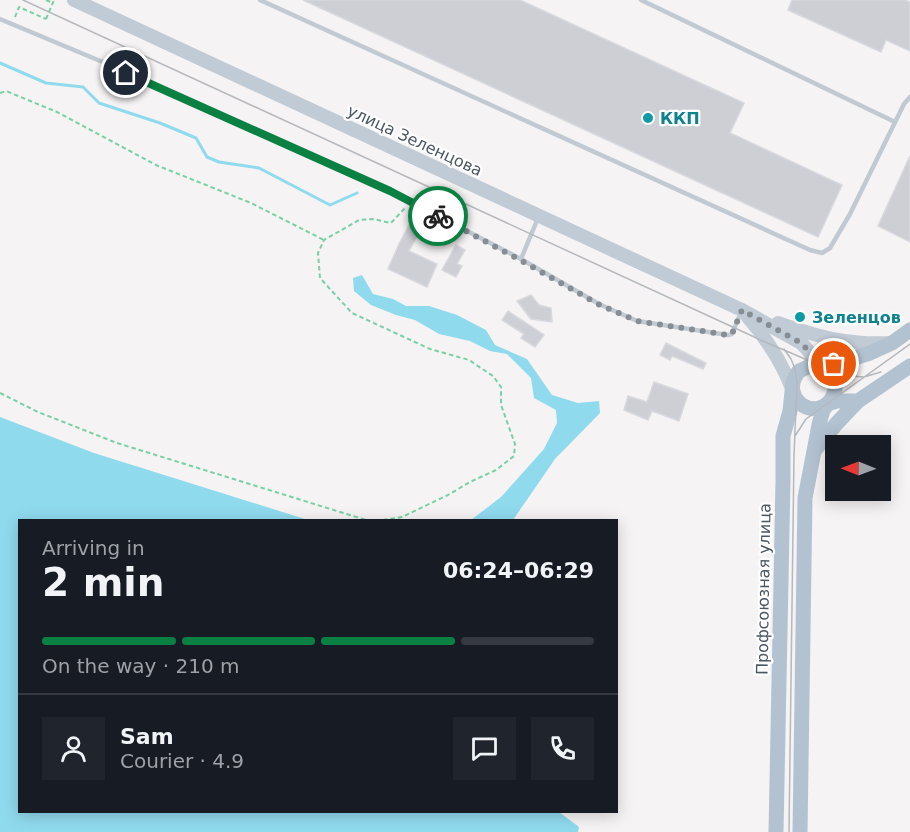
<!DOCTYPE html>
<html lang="en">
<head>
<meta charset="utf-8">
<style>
  body { margin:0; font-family:"DejaVu Sans",sans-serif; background:#20242c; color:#f1f3f6; height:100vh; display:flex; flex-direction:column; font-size:22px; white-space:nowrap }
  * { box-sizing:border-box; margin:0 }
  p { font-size:20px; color:#9ea1a6 }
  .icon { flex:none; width:33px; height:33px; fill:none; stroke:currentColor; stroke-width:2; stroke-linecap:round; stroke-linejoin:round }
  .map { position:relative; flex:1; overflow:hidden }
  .sheet { position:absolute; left:18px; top:519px; width:600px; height:294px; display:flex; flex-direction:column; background:#171b24; border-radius:0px; box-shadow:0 3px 15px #0003 }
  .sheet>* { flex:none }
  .needle { width:39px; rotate:271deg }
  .controls { position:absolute; left:825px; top:435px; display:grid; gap:12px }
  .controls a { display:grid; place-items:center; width:66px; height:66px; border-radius:0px; background:#171b24; box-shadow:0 3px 15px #0003; font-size:30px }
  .pin { position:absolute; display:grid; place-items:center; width:51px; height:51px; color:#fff; margin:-26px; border:3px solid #fff; border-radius:50%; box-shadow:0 2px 6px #0007 }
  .courier { position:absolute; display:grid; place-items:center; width:60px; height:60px; margin:-30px; border:4px solid #0b8043; border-radius:50%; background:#fff; color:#222; box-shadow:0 2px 8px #0007 }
  .head em { font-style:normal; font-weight:700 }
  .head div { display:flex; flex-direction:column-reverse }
  .head { display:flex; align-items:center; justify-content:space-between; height:102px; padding:0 24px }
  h1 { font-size:39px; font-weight:700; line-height:45px }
  .bar { display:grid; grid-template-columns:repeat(4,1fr); gap:9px 6px; align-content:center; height:72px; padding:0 24px }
  .bar i { height:8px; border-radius:4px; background:#363941 }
  .bar .selected { background:#0b8043 }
  .bar p { grid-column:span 4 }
  .line { display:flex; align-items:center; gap:15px; padding:0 24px; border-top:2px solid #363941 }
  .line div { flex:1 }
  .round { display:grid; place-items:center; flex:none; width:63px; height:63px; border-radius:0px; background:#20242c }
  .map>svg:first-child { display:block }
  .water { fill:#90daee }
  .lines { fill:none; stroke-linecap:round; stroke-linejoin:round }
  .stream { stroke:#90daee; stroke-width:3 }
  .building { fill:#cdcfd5; stroke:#d7d9de; stroke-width:1.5 }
  .path { stroke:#7ad0a6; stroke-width:2; stroke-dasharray:4.5 3; stroke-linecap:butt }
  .lane { stroke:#c1cad2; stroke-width:4.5 }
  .secondary { stroke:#c1cbd6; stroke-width:14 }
  .primary { stroke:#b3c2d1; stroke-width:15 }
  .tram { stroke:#b5b8bd; stroke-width:1.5 }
  .path-bridge { stroke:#7ad0a6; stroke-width:2; stroke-dasharray:4.5 3; stroke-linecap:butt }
  .done { stroke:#868d94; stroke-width:6; stroke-dasharray:0 10.8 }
  .route { stroke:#0b8043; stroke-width:8 }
  .culture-dot { fill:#0f9aa8; stroke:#fff; stroke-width:2 }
  .labels { text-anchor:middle; stroke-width:4.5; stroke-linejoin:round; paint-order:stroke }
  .culture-label { font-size:16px; font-weight:bold; fill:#0d838f; stroke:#fff; text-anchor:start }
  .street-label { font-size:16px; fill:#4a5661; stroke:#fff }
</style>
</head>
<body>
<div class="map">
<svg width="910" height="832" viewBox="0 0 910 832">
  <rect width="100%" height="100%" fill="#f5f3f3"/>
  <!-- water -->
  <path class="water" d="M 362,275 L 373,294 L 393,299 L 406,306 L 429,306 L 457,315 L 486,330 L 495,345 L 527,359 L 552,395 L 578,403 L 599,401 L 600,413 L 555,459 L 513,520 L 471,520 L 501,497 L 544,449 L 557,423 L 556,410 L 534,398 L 531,378 L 507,354 L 490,351 L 470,341 L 439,334 L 415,320 L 396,315 L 371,305 L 354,291 L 353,278 Z
    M 0,417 L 94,453 L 308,520 L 20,520 L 20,812 L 559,812 L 579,827 L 578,832 L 0,832 Z"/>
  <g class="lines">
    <!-- stream -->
    <path class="stream" d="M 0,63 L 46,83 L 83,87 L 99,103 L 160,123 L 196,138 L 207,157 L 219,162 L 259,168 L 330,205 L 357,193"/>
  </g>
  <!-- building -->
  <path class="building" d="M 303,0 L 520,0 L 744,103 L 730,133 L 842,185 L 818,237 Z
    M 792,0 L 905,0 L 910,2 L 910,51 L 886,40 L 881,52 L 788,10 Z
    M 910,156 L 910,242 L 878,226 Z
    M 410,223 L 421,229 L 409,251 L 437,264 L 427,287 L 388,269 L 399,244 Z
    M 456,245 L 465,250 L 457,264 L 462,266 L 456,277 L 442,270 Z
    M 531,295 L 539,305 L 551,308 L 552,322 L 531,319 L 517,301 Z
    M 508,311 L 544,335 L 535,347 L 521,338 L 524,334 L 502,320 Z
    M 666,343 L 706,363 L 703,369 L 672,356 L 670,360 L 660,355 Z
    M 654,382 L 688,394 L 679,421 L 652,411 L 648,420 L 624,410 L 628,396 L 647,402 Z"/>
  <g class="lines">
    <!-- path -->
    <path class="path" d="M 46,0 L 53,3
      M 15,17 L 19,7 L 46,19
      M 0,93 L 6,91 L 57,112 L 156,165 L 251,203 L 324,240
      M 0,393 L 38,412 L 117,443 L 366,520
      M 383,520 L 402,517 L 448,495 L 470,482 L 496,470 L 514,456 L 515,444 L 501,405 L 501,387 L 493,376 L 469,360 L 430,349 L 352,313 L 320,278 L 318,253 L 324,240 L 359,220 L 373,219 L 391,223 L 405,208"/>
    <!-- lane -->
    <path class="lane" d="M 260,0 L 810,250 L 822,253 L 830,248 L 850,214 L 904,104 L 910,97
      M 641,0 L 895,122
      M 0,19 L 105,63 L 289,147 L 390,191 L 521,259 L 599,304 L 637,321 L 728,335 L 732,334 L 741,312
      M 521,259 L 538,218"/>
    <!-- secondary -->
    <path class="secondary" d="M 74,0 L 742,310 L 801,343 L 807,349 L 819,366
      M 747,316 C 767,339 782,362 793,391
      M 778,323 C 819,337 847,345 891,343"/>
    <!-- primary -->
    <path class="primary" d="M 793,391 C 794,397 798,403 804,406 C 830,420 851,377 819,366
      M 815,450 L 837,423 L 858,401
      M 776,832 L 783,480 L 783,436 L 790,411 L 793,382 L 795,377 L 799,371 L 810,366 L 835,364 L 870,353 L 892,343 L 910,330
      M 800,832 L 805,498 L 819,425 L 823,410 L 828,404 L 837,401 L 858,401 L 910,366"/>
    <!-- tram -->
    <path class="tram" d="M 23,0 L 763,341 L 833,371 L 851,376 L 864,377 L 881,372
      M 784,349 L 791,359 L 795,369 L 797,383 L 794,455 L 789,832
      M 795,436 L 806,419 L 910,344"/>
    <!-- path-bridge -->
    <path class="path-bridge" d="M 46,19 L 54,0"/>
  </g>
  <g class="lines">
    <!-- done -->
    <path class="done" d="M 438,216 L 520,260 L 598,304 L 637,321 L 728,335 L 732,334 L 742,310 L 801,343 L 807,349 L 819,366 L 834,364"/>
    <!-- route -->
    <path class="route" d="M 126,73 L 390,191 L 438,216"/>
  </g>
  <!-- markers -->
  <g class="culture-dot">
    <circle cx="648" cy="118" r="6"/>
    <circle cx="800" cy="317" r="6"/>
  </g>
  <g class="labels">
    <!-- culture labels -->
    <g class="culture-label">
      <text x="660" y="124">ККП</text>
      <text x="812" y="323">Зеленцов</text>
    </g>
    <!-- street labels -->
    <g class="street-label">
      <text transform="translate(415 140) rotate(25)" y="6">улица Зеленцова</text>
      <text transform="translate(763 589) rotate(-89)" y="6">Профсоюзная улица</text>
    </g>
  </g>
</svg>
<div class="controls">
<a><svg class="needle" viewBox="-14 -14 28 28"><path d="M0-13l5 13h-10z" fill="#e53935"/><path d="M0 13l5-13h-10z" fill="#9ea1a6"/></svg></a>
</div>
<div class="pin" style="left:834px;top:364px;background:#ea580c"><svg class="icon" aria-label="bag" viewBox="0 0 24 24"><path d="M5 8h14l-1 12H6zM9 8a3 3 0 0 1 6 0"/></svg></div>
<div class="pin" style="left:126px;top:73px;background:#1f2937"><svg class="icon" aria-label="home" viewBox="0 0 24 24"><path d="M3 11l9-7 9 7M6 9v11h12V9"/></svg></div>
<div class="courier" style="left:438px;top:216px"><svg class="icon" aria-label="bike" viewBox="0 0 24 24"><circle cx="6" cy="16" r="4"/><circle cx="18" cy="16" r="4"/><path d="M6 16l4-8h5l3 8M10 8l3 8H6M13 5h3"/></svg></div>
<section class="sheet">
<div class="head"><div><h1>2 min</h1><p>Arriving in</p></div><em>06:24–06:29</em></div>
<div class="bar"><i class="selected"></i><i class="selected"></i><i class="selected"></i><i></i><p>On the way · 210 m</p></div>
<div class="line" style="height:108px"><a class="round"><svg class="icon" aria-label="person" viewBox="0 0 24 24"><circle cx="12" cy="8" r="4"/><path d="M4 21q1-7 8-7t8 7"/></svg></a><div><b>Sam</b><p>Courier · 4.9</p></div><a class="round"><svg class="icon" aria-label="chat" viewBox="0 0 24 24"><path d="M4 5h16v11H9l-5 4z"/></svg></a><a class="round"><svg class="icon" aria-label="phone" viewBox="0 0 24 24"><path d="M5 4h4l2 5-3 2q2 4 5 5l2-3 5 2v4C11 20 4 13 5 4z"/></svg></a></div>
</section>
</div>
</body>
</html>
